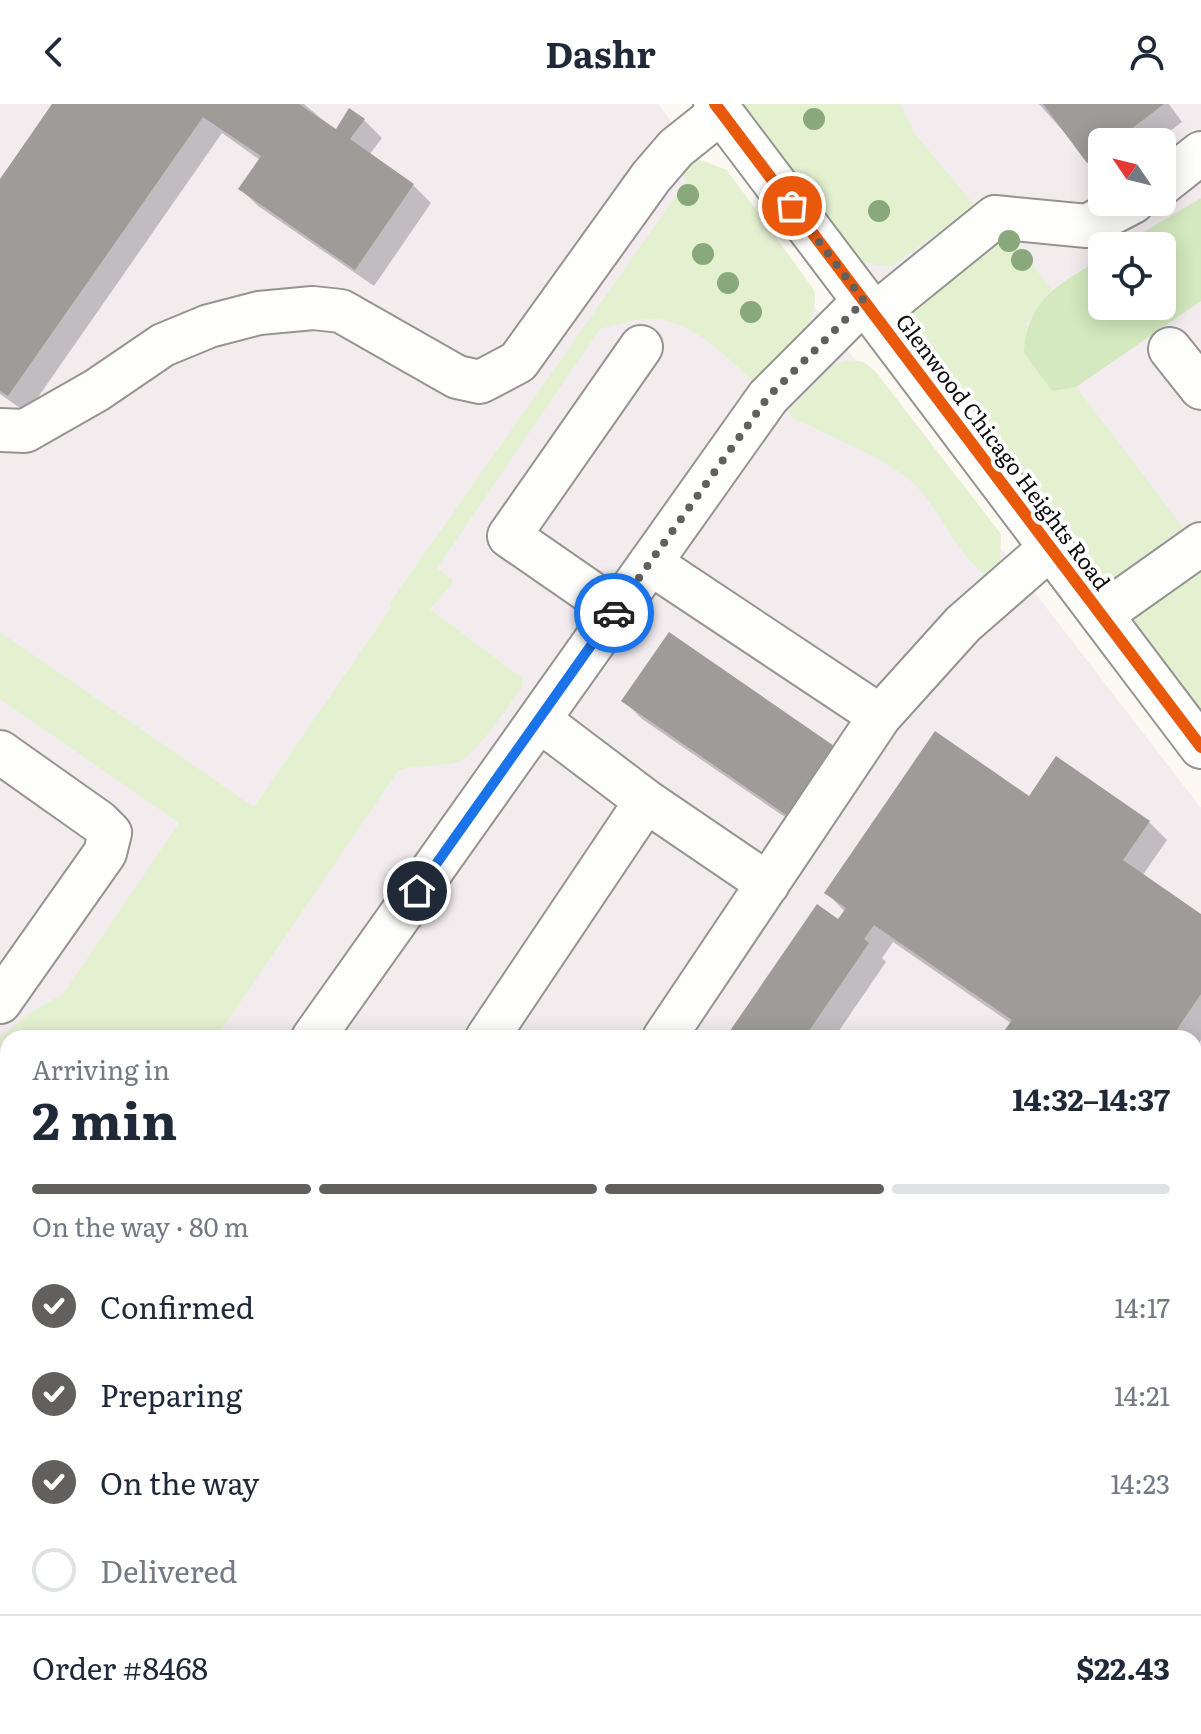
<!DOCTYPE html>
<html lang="en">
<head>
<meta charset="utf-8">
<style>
  body { margin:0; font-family:Literata,serif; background:#f2f2f3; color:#1f2937; height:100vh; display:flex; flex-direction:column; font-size:30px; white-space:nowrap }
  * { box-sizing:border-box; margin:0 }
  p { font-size:26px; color:#747a83 }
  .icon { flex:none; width:44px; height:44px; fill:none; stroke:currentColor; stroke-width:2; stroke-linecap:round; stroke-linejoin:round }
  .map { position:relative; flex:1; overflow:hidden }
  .side { position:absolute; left:0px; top:926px; width:1202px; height:704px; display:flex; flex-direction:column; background:#fff; border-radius:24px 24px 0 0; box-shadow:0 4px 20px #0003 }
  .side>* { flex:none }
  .needle { width:52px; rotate:305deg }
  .controls { position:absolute; left:1088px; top:24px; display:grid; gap:16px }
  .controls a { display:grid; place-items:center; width:88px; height:88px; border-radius:12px; background:#fff; box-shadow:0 4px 20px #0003; font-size:40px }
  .pin { position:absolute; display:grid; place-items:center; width:68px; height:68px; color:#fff; margin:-34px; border:4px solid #fff; border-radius:50%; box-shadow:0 2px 8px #0007 }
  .courier { position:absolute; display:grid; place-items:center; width:80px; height:80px; margin:-40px; border:6px solid #1a73e8; border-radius:50%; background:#fff; color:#222; box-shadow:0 2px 10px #0007 }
  .head em { font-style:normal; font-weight:700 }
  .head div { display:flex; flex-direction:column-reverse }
  .head { display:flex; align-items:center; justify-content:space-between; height:136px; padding:0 32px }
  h1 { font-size:52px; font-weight:700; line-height:60px }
  .bar { display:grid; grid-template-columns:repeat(4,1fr); gap:12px 8px; align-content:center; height:96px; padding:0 32px }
  .bar i { height:10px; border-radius:6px; background:#e0e1e3 }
  .bar .current { background:#61605e }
  .bar p { grid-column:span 4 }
  .line { display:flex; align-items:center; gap:20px; padding:0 32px; border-top:2px solid #e0e1e3 }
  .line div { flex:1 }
  ol { padding:0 32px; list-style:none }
  li { display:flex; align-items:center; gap:24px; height:88px }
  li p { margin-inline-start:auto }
  li .icon { padding:8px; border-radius:50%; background:#61605e; color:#fff; stroke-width:4 }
  li:last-child { color:#747a83 }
  li i { width:44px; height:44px; border:4px solid #e0e1e3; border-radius:50% }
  header { display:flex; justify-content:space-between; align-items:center; height:104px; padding:0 32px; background:#fff; font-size:36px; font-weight:700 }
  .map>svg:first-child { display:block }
  .industrial { fill:#f2ecef; fill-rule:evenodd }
  .green { fill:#e4f1d1 }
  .forest { fill:#d4e9bf }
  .shadow { fill:#0003 }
  .building { fill:#9e9c98 }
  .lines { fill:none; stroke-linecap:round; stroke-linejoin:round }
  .minor-casing { stroke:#959491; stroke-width:46 }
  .minor { stroke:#fefefd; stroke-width:42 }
  .cycleway-casing { stroke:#fff; stroke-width:17 }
  .cycleway { stroke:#e8590c; stroke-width:12 }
  .tree { fill:#89a97c }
  .done { stroke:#61605e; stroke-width:8; stroke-dasharray:0 14.4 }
  .route { stroke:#1a73e8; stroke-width:10 }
  .labels { text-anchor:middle; stroke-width:8; stroke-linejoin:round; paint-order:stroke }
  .street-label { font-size:22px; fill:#0e0e0e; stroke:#fff }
</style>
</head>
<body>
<header><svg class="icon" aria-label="back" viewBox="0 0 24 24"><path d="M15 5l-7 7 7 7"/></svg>Dashr<svg class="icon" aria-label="person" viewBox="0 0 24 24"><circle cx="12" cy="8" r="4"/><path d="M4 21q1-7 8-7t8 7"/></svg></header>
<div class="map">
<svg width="1201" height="1630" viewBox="0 0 1201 1630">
  <rect width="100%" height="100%" fill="#fbf9f2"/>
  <!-- industrial -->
  <path class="industrial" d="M 0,0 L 658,0 L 1201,704 L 1201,976 L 1194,986 L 1194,934 L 8,934 L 8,1622 L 756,1622 L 750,1630 L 0,1630 Z
    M 736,0 L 1201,0 L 1201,614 ZM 1102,38 L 1162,38 L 1162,98 L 1102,98 ZM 1102,142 L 1162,142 L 1162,202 L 1102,202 Z"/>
  <!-- green -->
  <path class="green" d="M 738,0 L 900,0 L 915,30 L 975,102 L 890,163 L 865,159 L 854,150 Z
    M 703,57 L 727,66 L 814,186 C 822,225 778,253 752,277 C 729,254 696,222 663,216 C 645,212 618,220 600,225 L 437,464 L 452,475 L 452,480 L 430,505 L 522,574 L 522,583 C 509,600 474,656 455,659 C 435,663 416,660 398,667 L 216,934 L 8,934 L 8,1116 L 0,1111 L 0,933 L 33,907 L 63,890 L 179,719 L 0,595 L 0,528 L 254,703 L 392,502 L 389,500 L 687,76 L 680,65 L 689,58 Z
    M 1003,122 L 1052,186 L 1026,220 L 1052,287 L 1076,283 L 1183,423 L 1114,476 L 1094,470 L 914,228 L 913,197 Z
    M 850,256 L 864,258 L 875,267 L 1001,430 L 1000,461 L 987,473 C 954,447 943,410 915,381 C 891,356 824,330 791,313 L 788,308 L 833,261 Z
    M 1201,461 L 1201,609 L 1136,520 L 1136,511 Z
    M 1201,1088 L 1201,1260 L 1198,1264 L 1194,1261 L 1194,1098 Z
    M 0,1190 L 8,1195 L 8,1359 L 0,1353 Z
    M 1194,1333 L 1201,1338 L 1201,1397 L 1194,1392 Z
    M 74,1622 L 297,1622 L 308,1630 L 86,1630 Z
    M 390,1622 L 597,1622 L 607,1630 L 402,1630 Z"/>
  <!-- forest -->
  <path class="forest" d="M 1201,94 L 1201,197 L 1076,283 L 1052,287 L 1024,249 C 1028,193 1059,181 1102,154 L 1102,202 L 1162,202 L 1162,142 L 1120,142 Z
    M 597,1622 L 669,1622 L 680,1630 L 607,1630 Z"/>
  <!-- shadow -->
  <path class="shadow" d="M 55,0 L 304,0 L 337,28 L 364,16 L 382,34 L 369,51 L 413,81 L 431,99 L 374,182 L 258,102 L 240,84 L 260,56 L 222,29 L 27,309 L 0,290 L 0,82 Z
    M 1039,0 L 1169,0 L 1182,18 L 1155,38 L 1102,38 L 1102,71 Z
    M 624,597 L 853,664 L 808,729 L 642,615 Z
    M 1029,695 L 1149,718 L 1167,736 L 1142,772 L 1201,812 L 1201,936 L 1194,946 L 1194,934 L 1001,934 L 1012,920 L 893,838 L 882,854 L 886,858 L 834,934 L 727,934 L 845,808 L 827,789 Z"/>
  <!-- building -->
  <path class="building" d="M 52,0 L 299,0 L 336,25 L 349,4 L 365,15 L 350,35 L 414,80 L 355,166 L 238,85 L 261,52 L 203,13 L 8,292 L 0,287 L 0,75 Z
    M 1043,0 L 1164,0 L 1114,38 L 1102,38 L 1102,47 L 1087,59 Z
    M 669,528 L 837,644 L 789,713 L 621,597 Z
    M 935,627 L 1029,692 L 1056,652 L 1150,717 L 1123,756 L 1201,810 L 1201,890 L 1171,934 L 999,934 L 1012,916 L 874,821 L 864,835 L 869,839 L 804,934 L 725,934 L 817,800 L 838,815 L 846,804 L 824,789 Z
    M 1201,1265 L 1201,1335 L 1194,1330 L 1194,1275 Z
    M 0,1418 L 8,1424 L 8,1622 L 68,1622 L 79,1630 L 0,1630 Z
    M 976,1622 L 1091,1622 L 1102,1630 L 987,1630 Z"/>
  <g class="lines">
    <defs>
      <path id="minor" d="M 715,0 L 1201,643
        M 1162,80 L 1201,49
        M 874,211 L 995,113 L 1087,122 L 1133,98
        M 1170,245 L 1201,284
        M 0,326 L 25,327 L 97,286 L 163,241 L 209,222 L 259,209 L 313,204 L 341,207 L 457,273 L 480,278 L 518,258 L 651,73 L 676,44 L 721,8
        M 650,459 L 880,612
        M 616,506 L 509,432 L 641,243
        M 1101,511 L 1201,440
        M 539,616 L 646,697
        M 0,648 L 99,718 L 110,729 L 105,749 L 0,898
        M 313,934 L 768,293 L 864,197
        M 487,934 L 646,697 L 768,780
        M 664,934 L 880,612 L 963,520 L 1050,444
        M 1194,1048 L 1201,1038
        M 0,1133 L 8,1138
        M 1194,1438 L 1201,1443
        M 1194,1556 L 1201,1561
        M 695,1622 L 706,1630
        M 791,1630 L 796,1622"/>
    </defs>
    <!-- minor casing -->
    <use href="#minor" class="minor-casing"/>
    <!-- minor -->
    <use href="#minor" class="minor"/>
    <defs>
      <path id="cycleway" d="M 715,0 L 1201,643"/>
    </defs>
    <!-- cycleway casing -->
    <use href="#cycleway" class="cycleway-casing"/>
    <!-- cycleway -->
    <use href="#cycleway" class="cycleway"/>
  </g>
  <!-- trees -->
  <g class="tree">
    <circle cx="814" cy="15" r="11"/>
    <circle cx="688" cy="91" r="11"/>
    <circle cx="879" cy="107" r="11"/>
    <circle cx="1009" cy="137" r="11"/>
    <circle cx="703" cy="150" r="11"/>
    <circle cx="1022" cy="156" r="11"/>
    <circle cx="728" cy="179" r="11"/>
    <circle cx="751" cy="208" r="11"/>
  </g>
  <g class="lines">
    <!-- done -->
    <path class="done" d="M 614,509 L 768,293 L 864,197 L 792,102"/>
    <!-- route -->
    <path class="route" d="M 417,787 L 614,509"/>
  </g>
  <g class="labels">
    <!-- street labels -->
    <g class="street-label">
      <text transform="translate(1003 348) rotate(53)" y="8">Glenwood Chicago Heights Road</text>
    </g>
  </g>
</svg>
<div class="controls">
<a><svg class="needle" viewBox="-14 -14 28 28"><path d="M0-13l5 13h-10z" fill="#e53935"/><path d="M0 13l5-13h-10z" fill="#747a83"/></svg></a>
<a><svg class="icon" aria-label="locate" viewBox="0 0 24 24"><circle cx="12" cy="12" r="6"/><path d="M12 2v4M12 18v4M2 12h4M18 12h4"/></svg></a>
</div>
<div class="pin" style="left:792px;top:102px;background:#ea580c"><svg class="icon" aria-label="bag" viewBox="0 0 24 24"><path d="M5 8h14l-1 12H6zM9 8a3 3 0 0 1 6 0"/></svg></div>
<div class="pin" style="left:417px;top:787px;background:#1f2937"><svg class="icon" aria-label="home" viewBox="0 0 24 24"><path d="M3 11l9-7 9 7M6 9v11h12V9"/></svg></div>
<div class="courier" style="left:614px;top:509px"><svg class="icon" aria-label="car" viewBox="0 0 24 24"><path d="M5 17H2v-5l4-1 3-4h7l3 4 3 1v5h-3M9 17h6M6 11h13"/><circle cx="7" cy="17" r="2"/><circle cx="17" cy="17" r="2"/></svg></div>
<section class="side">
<div class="head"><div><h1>2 min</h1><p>Arriving in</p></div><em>14:32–14:37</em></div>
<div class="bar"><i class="current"></i><i class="current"></i><i class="current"></i><i></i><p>On the way · 80 m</p></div>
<ol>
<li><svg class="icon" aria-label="check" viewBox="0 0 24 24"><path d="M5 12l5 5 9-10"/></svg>Confirmed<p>14:17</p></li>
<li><svg class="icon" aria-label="check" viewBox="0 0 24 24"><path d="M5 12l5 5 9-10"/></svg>Preparing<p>14:21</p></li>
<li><svg class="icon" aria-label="check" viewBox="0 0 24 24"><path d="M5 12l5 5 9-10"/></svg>On the way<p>14:23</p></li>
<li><i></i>Delivered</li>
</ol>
<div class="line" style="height:104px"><div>Order #8468</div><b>$22.43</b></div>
</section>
</div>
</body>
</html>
